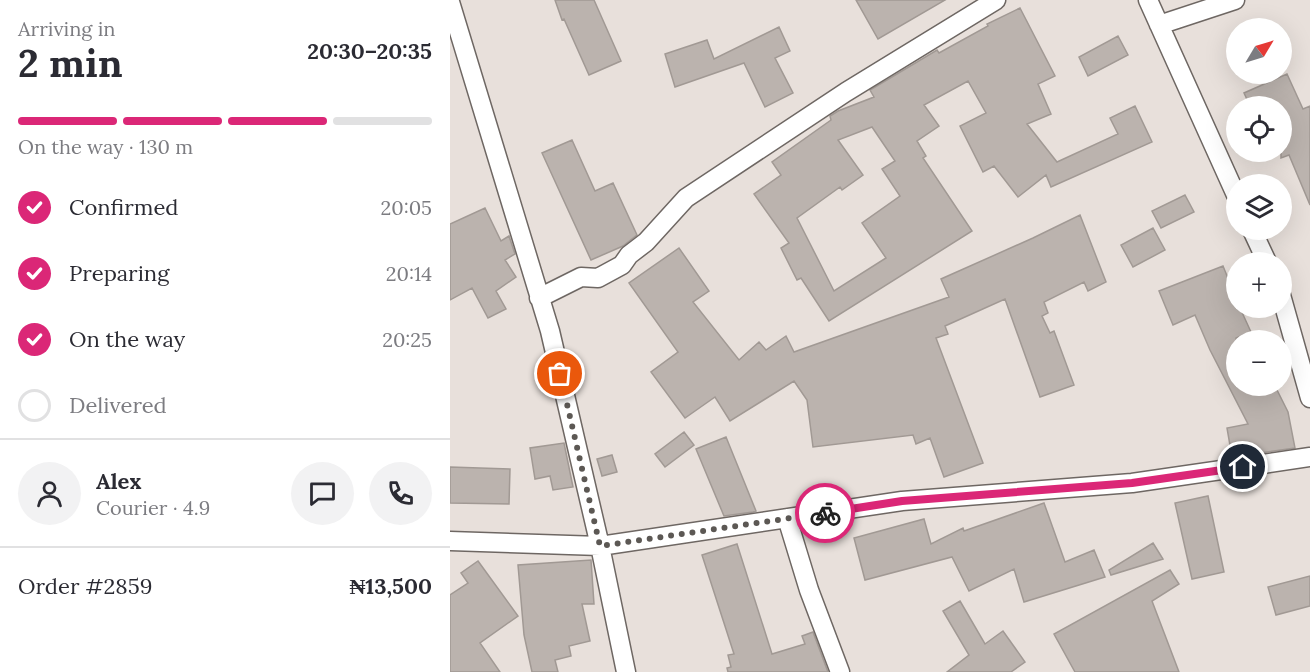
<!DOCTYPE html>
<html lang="en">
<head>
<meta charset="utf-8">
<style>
  body { margin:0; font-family:Lora,serif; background:#f2f2f3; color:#2b2b33; height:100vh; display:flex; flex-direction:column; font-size:22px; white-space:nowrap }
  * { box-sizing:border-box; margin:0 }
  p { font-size:20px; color:#7c7c81 }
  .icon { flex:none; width:33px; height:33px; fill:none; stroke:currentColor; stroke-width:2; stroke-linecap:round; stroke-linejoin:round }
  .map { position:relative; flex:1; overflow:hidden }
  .side { display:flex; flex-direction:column; background:#fff; width:450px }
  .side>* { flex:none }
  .needle { width:39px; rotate:52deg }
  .buttons { position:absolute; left:776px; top:18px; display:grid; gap:12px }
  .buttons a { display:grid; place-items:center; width:66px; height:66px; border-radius:50%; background:#fff; box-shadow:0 6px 24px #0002; font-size:30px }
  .pin { position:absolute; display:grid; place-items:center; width:51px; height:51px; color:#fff; margin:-26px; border:3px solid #fff; border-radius:50%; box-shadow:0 2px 6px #0007 }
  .courier { position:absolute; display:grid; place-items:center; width:60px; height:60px; margin:-30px; border:4px solid #db2777; border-radius:50%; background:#fff; color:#222; box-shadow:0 2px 8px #0007 }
  .summary em { font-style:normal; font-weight:700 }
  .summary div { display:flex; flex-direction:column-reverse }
  .summary { display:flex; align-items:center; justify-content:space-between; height:102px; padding:0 18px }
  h1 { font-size:39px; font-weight:700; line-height:45px }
  .bar { display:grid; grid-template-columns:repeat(4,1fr); gap:9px 6px; align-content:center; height:72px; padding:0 18px }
  .bar i { height:8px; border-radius:4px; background:#e1e1e2 }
  .bar .selected { background:#db2777 }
  .bar p { grid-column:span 4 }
  .line { display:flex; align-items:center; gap:15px; padding:0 18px; border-top:2px solid #e1e1e2 }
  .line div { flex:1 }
  .round { display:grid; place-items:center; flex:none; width:63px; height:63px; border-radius:32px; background:#f2f2f3 }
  ol { padding:0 18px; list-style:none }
  li { display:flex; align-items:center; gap:18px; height:66px }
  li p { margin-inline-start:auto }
  li .icon { padding:6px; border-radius:50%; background:#db2777; color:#fff; stroke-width:4 }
  li:last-child { color:#7c7c81 }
  li i { width:33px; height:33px; border:3px solid #e1e1e2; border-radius:50% }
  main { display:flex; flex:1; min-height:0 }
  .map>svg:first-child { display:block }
  .building { fill:#bbb3ae; stroke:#a19994; stroke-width:1.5; fill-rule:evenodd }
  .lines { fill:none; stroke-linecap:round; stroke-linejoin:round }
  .minor-casing { stroke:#6e6763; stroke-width:21 }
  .minor { stroke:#fff; stroke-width:18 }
  .done { stroke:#5c5854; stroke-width:6; stroke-dasharray:0 10.8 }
  .route { stroke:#db2777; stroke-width:8 }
</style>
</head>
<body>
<main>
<section class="side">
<div class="summary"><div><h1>2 min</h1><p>Arriving in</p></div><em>20:30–20:35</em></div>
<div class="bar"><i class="selected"></i><i class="selected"></i><i class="selected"></i><i></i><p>On the way · 130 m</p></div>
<ol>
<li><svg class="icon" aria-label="check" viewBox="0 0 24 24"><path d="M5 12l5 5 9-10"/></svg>Confirmed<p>20:05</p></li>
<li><svg class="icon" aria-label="check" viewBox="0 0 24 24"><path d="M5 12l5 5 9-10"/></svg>Preparing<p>20:14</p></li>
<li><svg class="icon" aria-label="check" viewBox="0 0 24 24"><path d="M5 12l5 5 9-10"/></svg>On the way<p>20:25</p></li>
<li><i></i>Delivered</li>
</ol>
<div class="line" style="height:108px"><a class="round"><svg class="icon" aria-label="person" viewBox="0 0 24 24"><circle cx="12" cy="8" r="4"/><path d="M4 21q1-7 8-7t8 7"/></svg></a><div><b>Alex</b><p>Courier · 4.9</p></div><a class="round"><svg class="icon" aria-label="chat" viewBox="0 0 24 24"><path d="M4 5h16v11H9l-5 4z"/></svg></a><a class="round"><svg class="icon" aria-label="phone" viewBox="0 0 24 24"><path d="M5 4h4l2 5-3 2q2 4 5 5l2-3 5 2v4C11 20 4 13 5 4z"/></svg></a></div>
<div class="line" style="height:78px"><div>Order #2859</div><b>₦13,500</b></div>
</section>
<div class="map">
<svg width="860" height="672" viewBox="0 0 860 672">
  <rect width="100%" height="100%" fill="#e8e0db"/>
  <!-- building -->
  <path class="building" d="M 105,0 L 144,0 L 171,61 L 139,75 L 114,19 L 112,20 Z
    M 406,0 L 495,0 L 428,39 Z
    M 570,8 L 605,76 L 588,84 L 601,114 L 577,124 L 607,162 L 668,134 L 660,118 L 685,106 L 702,142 L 601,187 L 596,175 L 568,197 L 544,166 L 533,172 L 510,126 L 536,113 L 518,81 L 474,105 L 489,126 L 467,141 L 476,156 L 473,158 L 522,231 L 379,321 L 351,278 L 347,280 L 331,248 L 339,243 L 304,194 L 331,175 L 322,162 L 381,120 L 380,116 L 388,111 L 424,97 L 420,90 L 487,50 L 489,53 L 538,26 L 537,24 ZM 422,127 L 445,161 L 432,169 L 450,196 L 412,223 L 436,258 L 384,291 L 347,218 L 390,187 L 392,190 L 413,175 L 388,140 Z
    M 329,27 L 340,51 L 325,58 L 343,93 L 315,107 L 294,63 L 225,87 L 215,54 L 257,40 L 264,59 Z
    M 668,36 L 678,55 L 638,76 L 629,57 Z
    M 837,74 L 853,109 L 860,106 L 860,205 L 839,155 L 831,158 L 831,106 L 800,106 L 794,93 Z
    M 122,140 L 145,191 L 163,183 L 187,235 L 173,246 L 141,260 L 92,153 Z
    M 735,195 L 744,212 L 711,228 L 702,211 Z
    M 35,208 L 51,241 L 59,236 L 65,254 L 55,260 L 66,277 L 46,291 L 56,309 L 38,318 L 22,288 L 0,300 L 0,224 Z
    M 630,215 L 656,282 L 638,291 L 634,282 L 594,302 L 598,313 L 592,316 L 600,333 L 604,331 L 624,385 L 590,397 L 555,299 L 495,326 L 498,334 L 486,338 L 533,463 L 494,477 L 480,438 L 466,444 L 463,435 L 363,447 L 357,400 L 344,381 L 280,421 L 265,397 L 235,418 L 201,372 L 228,352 L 179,283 L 229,248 L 259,291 L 243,302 L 289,360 L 309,342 L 316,350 L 336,336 L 344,352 L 499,297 L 491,279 L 583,238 Z
    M 703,228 L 715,250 L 683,267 L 671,245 Z
    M 773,266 L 786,298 L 786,308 L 790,308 L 801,332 L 786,338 L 786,386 L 825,386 L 838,412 L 845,448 L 782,457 L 777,428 L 798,424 L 760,350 L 745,315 L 723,325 L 709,291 Z
    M 234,432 L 244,445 L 215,467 L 205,454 Z
    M 276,437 L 306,511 L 303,512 L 274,516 L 246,449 Z
    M 114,443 L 123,487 L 103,490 L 100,476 L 85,479 L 80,448 Z
    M 162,455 L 167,472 L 152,476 L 147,459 Z
    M 0,467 L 60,469 L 59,504 L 0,503 Z
    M 758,496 L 774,572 L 742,579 L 725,503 Z
    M 594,503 L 615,562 L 644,550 L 655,577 L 574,602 L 564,569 L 519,591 L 502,557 L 415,580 L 404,538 L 474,519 L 481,544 L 513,528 L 514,531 Z
    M 703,543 L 713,559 L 661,575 L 659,570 Z
    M 287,544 L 322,654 L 355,644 L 352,636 L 363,632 L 378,672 L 278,672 L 277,668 L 281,667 L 278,655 L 284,654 L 252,555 Z
    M 141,560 L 144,604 L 132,604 L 140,641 L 119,646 L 121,656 L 105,660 L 108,672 L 82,672 L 74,635 L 68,565 Z
    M 28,561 L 68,616 L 30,643 L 50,672 L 0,672 L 0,595 L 18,583 L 11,573 Z
    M 720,570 L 729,584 L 702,601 L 729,672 L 625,672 L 604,634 Z
    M 860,576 L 860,606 L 826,615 L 818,587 Z
    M 510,601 L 535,644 L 553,631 L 575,662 L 561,672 L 497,672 L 519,655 L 493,611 Z"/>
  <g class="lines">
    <defs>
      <path id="minor" d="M 698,0 L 786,195
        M 0,2 L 100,331 L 150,546 L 176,672
        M 709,25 L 785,0
        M 802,230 L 817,262
        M 831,295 L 860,398
        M 89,298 L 131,277 L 148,278 L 172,265 L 179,255 L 196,242 L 236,198 L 396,92 L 546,0
        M 337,518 L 359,590 L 390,672
        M 0,541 L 150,546 L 452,501 L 682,483 L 860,457"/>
    </defs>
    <!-- minor casing -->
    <use href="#minor" class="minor-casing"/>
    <!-- minor -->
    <use href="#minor" class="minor"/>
  </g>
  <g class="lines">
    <!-- done -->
    <path class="done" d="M 110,374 L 150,546 L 375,513"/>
    <!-- route -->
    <path class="route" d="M 375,513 L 452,501 L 682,483 L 793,467"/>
  </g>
</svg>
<div class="buttons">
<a><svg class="needle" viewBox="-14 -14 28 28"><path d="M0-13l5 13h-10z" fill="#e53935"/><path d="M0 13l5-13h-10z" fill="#7c7c81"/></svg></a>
<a><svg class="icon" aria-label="locate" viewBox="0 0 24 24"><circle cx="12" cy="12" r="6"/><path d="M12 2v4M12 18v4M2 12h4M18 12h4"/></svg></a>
<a><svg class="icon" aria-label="layers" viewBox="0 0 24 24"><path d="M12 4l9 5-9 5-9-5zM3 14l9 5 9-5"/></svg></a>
<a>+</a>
<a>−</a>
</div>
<div class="pin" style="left:110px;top:374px;background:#ea580c"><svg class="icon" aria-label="bag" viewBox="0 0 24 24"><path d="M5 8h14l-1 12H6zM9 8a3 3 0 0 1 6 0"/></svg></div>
<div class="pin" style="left:793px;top:467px;background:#1f2937"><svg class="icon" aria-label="home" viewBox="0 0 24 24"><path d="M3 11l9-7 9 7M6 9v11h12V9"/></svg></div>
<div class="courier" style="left:375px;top:513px"><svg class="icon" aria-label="bike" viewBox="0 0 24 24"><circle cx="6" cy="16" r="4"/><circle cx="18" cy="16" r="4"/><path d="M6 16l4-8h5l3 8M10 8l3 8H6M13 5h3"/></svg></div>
</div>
</main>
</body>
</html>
